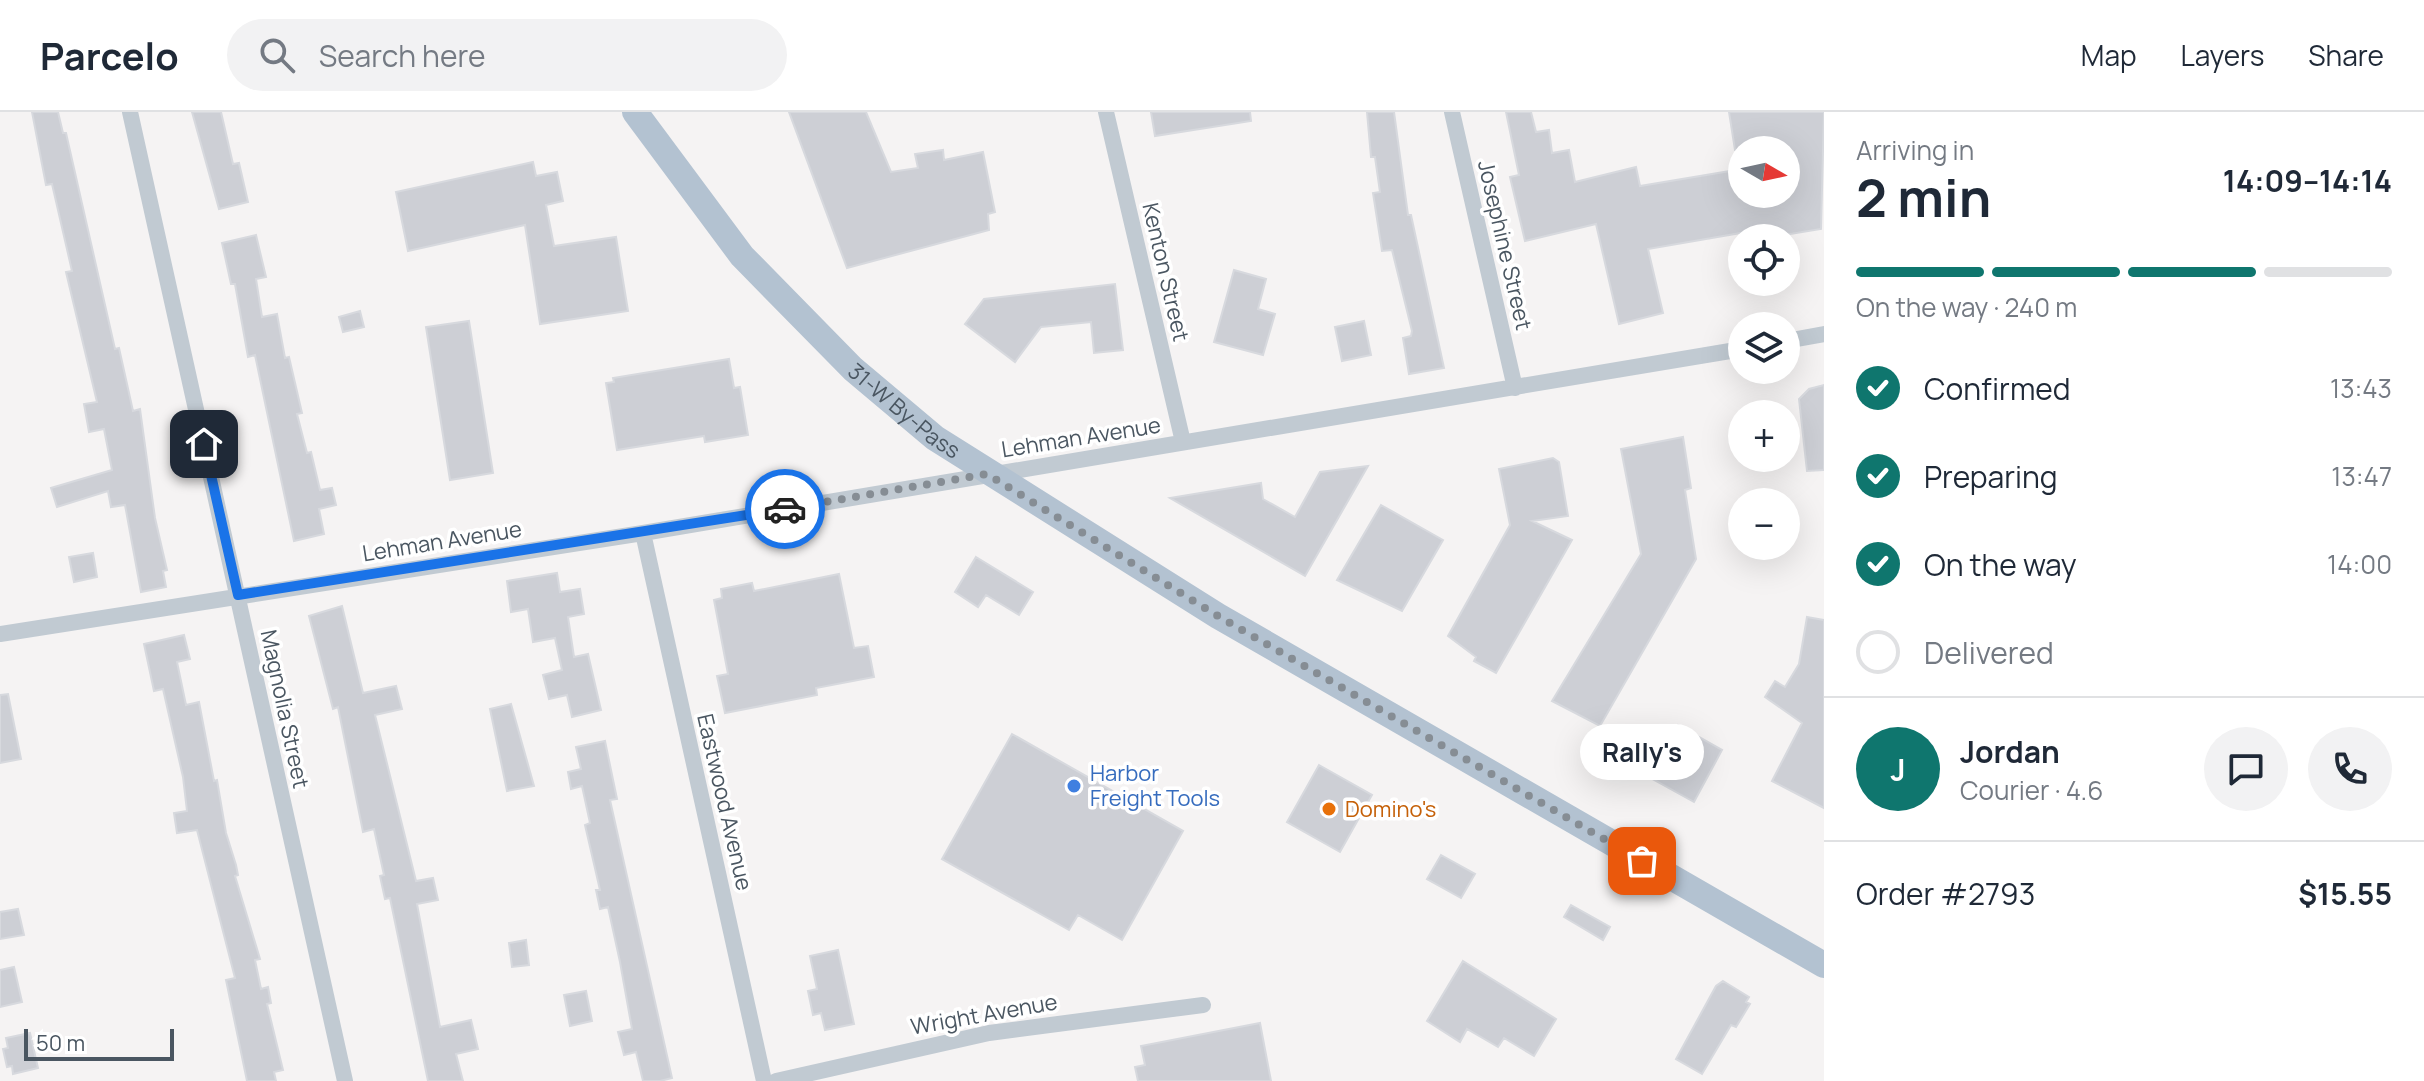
<!DOCTYPE html>
<html lang="en">
<head>
<meta charset="utf-8">
<style>
  body { margin:0; font-family:Manrope,sans-serif; background:#f2f2f3; color:#1f2937; height:100vh; display:flex; flex-direction:column; font-size:30px; white-space:nowrap }
  * { box-sizing:border-box; margin:0 }
  p { font-size:26px; color:#747a83 }
  .icon { flex:none; width:44px; height:44px; fill:none; stroke:currentColor; stroke-width:2; stroke-linecap:round; stroke-linejoin:round }
  .map { position:relative; flex:1; overflow:hidden }
  .sheet { display:flex; flex-direction:column; background:#fff; width:600px }
  .sheet>* { flex:none }
  .needle { width:52px; rotate:99deg }
  .fabs { position:absolute; left:1728px; top:24px; display:grid; gap:16px }
  .fabs a { display:grid; place-items:center; width:72px; height:72px; border-radius:50%; background:#fff; box-shadow:0 8px 32px #0002; font-size:40px }
  .scale { position:absolute; left:24px; bottom:20px; width:150px; box-sizing:border-box; padding-left:8px; border:4px solid #4a5661; border-top:0; font-size:22px; line-height:28px; white-space:nowrap; color:#4a5661; -webkit-text-stroke:6px #fff; paint-order:stroke }
  .pin { position:absolute; display:grid; place-items:center; width:68px; height:68px; color:#fff; margin:-34px; border-radius:16px; box-shadow:0 4px 12px #0006 }
  .courier { position:absolute; display:grid; place-items:center; width:80px; height:80px; margin:-40px; border:6px solid #1a73e8; border-radius:50%; background:#fff; color:#222; box-shadow:0 2px 10px #0007 }
  .bubble { position:absolute; height:56px; border-radius:28px; background:#fff; box-shadow:0 8px 32px #0002; font-size:26px; font-weight:700; line-height:56px; text-align:center }
  .headline em { font-style:normal; font-weight:700 }
  .headline div { display:flex; flex-direction:column-reverse }
  .headline { display:flex; align-items:center; justify-content:space-between; height:136px; padding:0 32px }
  h1 { font-size:52px; font-weight:700; line-height:60px }
  .bar { display:grid; grid-template-columns:repeat(4,1fr); gap:12px 8px; align-content:center; height:96px; padding:0 32px }
  .bar i { height:10px; border-radius:6px; background:#e0e1e3 }
  .bar .active { background:#0f766e }
  .bar p { grid-column:span 4 }
  .line { display:flex; align-items:center; gap:20px; padding:0 32px; border-top:2px solid #e0e1e3 }
  .line div { flex:1 }
  .round { display:grid; place-items:center; flex:none; width:84px; height:84px; border-radius:42px; background:#f2f2f3 }
  ol { padding:0 32px; list-style:none }
  li { display:flex; align-items:center; gap:24px; height:88px }
  li p { margin-inline-start:auto }
  li .icon { padding:8px; border-radius:50%; background:#0f766e; color:#fff; stroke-width:4 }
  li:last-child { color:#747a83 }
  li i { width:44px; height:44px; border:4px solid #e0e1e3; border-radius:50% }
  header { display:flex; align-items:center; gap:48px; box-sizing:border-box; height:112px; padding:0 40px; background:#fff; border-bottom:2px solid #e0e1e3 }
  header strong { font-size:38px }
  nav { display:flex; gap:44px; margin-inline-start:auto; font-size:28px }
  .search { width:560px; height:72px; background:#f2f2f3; display:flex; align-items:center; gap:20px; box-sizing:border-box; padding:0 28px; border-radius:44px; color:#747a83; font-size:30px }
  main { display:flex; flex:1; min-height:0 }
  .map>svg:first-child { display:block }
  .building { fill:#cdcfd5; stroke:#d7d9de; stroke-width:2 }
  .lines { fill:none; stroke-linecap:round; stroke-linejoin:round }
  .street { stroke:#c1cad2; stroke-width:16 }
  .primary { stroke:#b3c2d1; stroke-width:26 }
  .done { stroke:#868d94; stroke-width:8; stroke-dasharray:0 14.4 }
  .route { stroke:#1a73e8; stroke-width:10 }
  .shop-dot { fill:#3f7fe0; stroke:#fff; stroke-width:3 }
  .food-dot { fill:#e8710a; stroke:#fff; stroke-width:3 }
  .labels { text-anchor:middle; stroke-width:7; stroke-linejoin:round; paint-order:stroke }
  .street-label { font-size:22px; fill:#4a5661; stroke:#fff }
  .shop-label { font-size:22px; fill:#366cbe; stroke:#fff; text-anchor:start }
  .food-label { font-size:22px; fill:#c56008; stroke:#fff; text-anchor:start }
</style>
</head>
<body>
<header>
<strong>Parcelo</strong>
<div class="search"><svg class="icon" aria-label="search" viewBox="0 0 24 24"><circle cx="10" cy="10" r="6"/><path d="M15 15l6 6"/></svg>Search here</div>
<nav><a>Map</a><a>Layers</a><a>Share</a></nav>
</header>
<main>
<div class="map">
<svg width="1824" height="969" viewBox="0 0 1824 969">
  <rect width="100%" height="100%" fill="#f5f3f3"/>
  <!-- building -->
  <path class="building" d="M 32,0 L 58,0 L 63,21 L 66,21 L 115,237 L 119,236 L 133,299 L 140,297 L 155,406 L 167,458 L 163,459 L 166,475 L 141,480 L 125,393 L 111,395 L 108,379 L 57,395 L 51,376 L 112,358 L 104,317 L 89,320 L 84,292 L 97,290 L 66,160 L 72,159 L 52,72 L 46,73 Z
    M 192,0 L 221,0 L 233,52 L 239,51 L 248,90 L 219,97 Z
    M 789,0 L 866,0 L 891,60 L 918,56 L 915,42 L 943,38 L 944,48 L 983,40 L 995,100 L 988,102 L 989,118 L 847,156 Z
    M 1151,0 L 1250,0 L 1251,9 L 1155,24 Z
    M 1367,0 L 1394,0 L 1408,103 L 1411,103 L 1444,256 L 1409,262 L 1403,226 L 1411,224 L 1412,219 L 1392,138 L 1382,139 L 1373,81 L 1380,80 L 1375,45 L 1371,45 Z
    M 1506,0 L 1531,0 L 1536,20 L 1549,18 L 1552,41 L 1569,38 L 1575,70 L 1636,55 L 1640,74 L 1742,57 L 1742,82 L 1786,82 L 1786,38 L 1735,38 L 1729,0 L 1824,0 L 1821,117 L 1766,126 L 1764,117 L 1648,137 L 1663,201 L 1619,212 L 1596,112 L 1525,129 L 1510,65 L 1519,63 Z
    M 533,50 L 536,64 L 557,60 L 563,89 L 546,93 L 554,134 L 616,125 L 628,199 L 540,212 L 525,113 L 408,139 L 396,80 Z
    M 256,123 L 266,165 L 256,167 L 262,205 L 277,202 L 285,246 L 289,245 L 302,301 L 297,302 L 307,341 L 311,340 L 320,378 L 332,376 L 336,393 L 319,397 L 324,422 L 294,429 L 255,243 L 248,245 L 235,172 L 231,172 L 222,131 Z
    M 1234,158 L 1266,167 L 1258,197 L 1275,202 L 1263,243 L 1214,230 Z
    M 1115,172 L 1123,238 L 1094,241 L 1091,210 L 1041,215 L 1015,250 L 965,212 L 984,187 Z
    M 360,199 L 364,215 L 343,220 L 339,205 Z
    M 469,209 L 493,361 L 450,368 L 426,215 Z
    M 1364,209 L 1371,243 L 1342,249 L 1335,215 Z
    M 729,247 L 734,276 L 740,275 L 748,323 L 705,330 L 704,324 L 617,338 L 606,271 L 614,270 L 613,266 Z
    M 1824,273 L 1824,358 L 1807,359 L 1799,287 L 1809,277 Z
    M 1683,325 L 1691,376 L 1685,378 L 1696,447 L 1600,614 L 1552,589 L 1641,442 L 1621,337 Z
    M 1553,346 L 1559,350 L 1568,404 L 1532,409 L 1572,428 L 1496,561 L 1474,549 L 1476,545 L 1448,524 L 1510,413 L 1499,357 Z
    M 1368,354 L 1305,464 L 1170,386 L 1261,371 L 1263,387 L 1295,405 L 1320,360 Z
    M 1381,393 L 1443,428 L 1402,499 L 1337,468 Z
    M 93,441 L 97,465 L 74,470 L 69,445 Z
    M 976,445 L 1033,480 L 1019,503 L 986,483 L 978,495 L 955,480 Z
    M 557,461 L 560,480 L 580,477 L 584,502 L 568,505 L 574,545 L 588,542 L 601,598 L 572,605 L 567,583 L 549,587 L 543,563 L 562,558 L 555,526 L 533,530 L 528,497 L 511,500 L 507,469 Z
    M 839,462 L 854,536 L 868,534 L 874,565 L 816,576 L 817,583 L 725,601 L 717,564 L 728,562 L 714,488 L 722,486 L 721,477 L 752,471 L 754,479 Z
    M 342,494 L 363,581 L 396,574 L 402,597 L 375,603 L 416,769 L 433,766 L 438,788 L 417,792 L 440,915 L 471,908 L 478,937 L 456,942 L 463,969 L 428,969 L 390,786 L 385,787 L 380,764 L 384,763 L 374,717 L 363,720 L 338,595 L 333,597 L 309,504 Z
    M 1807,505 L 1824,508 L 1824,696 L 1772,669 L 1802,611 L 1765,585 L 1775,569 L 1785,575 L 1799,552 Z
    M 184,523 L 190,547 L 177,550 L 186,593 L 199,590 L 214,669 L 217,668 L 226,721 L 236,753 L 238,763 L 235,764 L 260,847 L 255,848 L 261,877 L 268,875 L 271,891 L 267,892 L 283,958 L 274,960 L 276,969 L 247,969 L 226,868 L 235,866 L 197,718 L 177,721 L 174,701 L 187,699 L 183,665 L 163,577 L 154,579 L 144,532 Z
    M 8,582 L 21,647 L 0,651 L 0,583 Z
    M 511,592 L 534,674 L 507,679 L 490,597 Z
    M 1678,613 L 1722,638 L 1694,690 L 1649,665 Z
    M 1012,622 L 1183,719 L 1122,828 L 1078,803 L 1069,818 L 942,747 Z
    M 605,629 L 617,687 L 610,688 L 672,966 L 660,969 L 643,969 L 636,940 L 624,943 L 618,920 L 632,917 L 620,850 L 608,795 L 600,797 L 596,778 L 600,778 L 585,713 L 590,711 L 582,674 L 571,677 L 568,660 L 581,657 L 576,635 Z
    M 1319,653 L 1372,683 L 1340,740 L 1287,710 Z
    M 1441,743 L 1475,762 L 1461,786 L 1427,767 Z
    M 1571,793 L 1610,815 L 1603,828 L 1564,805 Z
    M 18,797 L 24,823 L 0,827 L 0,800 Z
    M 526,828 L 529,853 L 512,855 L 509,831 Z
    M 838,838 L 854,912 L 825,918 L 821,901 L 813,903 L 808,879 L 817,877 L 810,844 Z
    M 1463,849 L 1556,907 L 1534,944 L 1504,926 L 1498,935 L 1467,917 L 1460,930 L 1427,909 Z
    M 14,855 L 22,890 L 0,895 L 0,858 Z
    M 1723,869 L 1749,885 L 1746,890 L 1750,892 L 1736,915 L 1731,913 L 1702,962 L 1676,947 L 1716,874 Z
    M 586,879 L 592,909 L 570,914 L 564,883 Z
    M 1260,911 L 1271,969 L 1138,969 L 1135,955 L 1145,953 L 1141,934 Z
    M 30,921 L 38,956 L 13,962 L 12,954 L 7,955 L 3,937 L 8,936 L 6,926 Z"/>
  <g class="lines">
    <!-- street -->
    <path class="street" d="M 130,0 L 345,969
      M 1106,0 L 1183,330
      M 1452,0 L 1515,276
      M 1786,229 L 1824,222
      M 643,421 L 764,969
      M 0,522 L 643,421 L 1742,237
      M 776,969 L 989,921 L 1203,893"/>
    <!-- primary -->
    <path class="primary" id="s1" d="M 635,0 L 742,144 L 853,257 L 935,326 L 1218,504 L 1824,853"/>
  </g>
  <g class="lines">
    <!-- done -->
    <path class="done" d="M 785,397 L 987,362 L 1218,504 L 1642,749"/>
    <!-- route -->
    <path class="route" d="M 204,332 L 238,483 L 785,397"/>
  </g>
  <!-- markers -->
  <circle class="shop-dot" cx="1074" cy="674" r="8"/>
  <circle class="food-dot" cx="1329" cy="697" r="8"/>
  <g class="labels">
    <!-- street labels -->
    <g class="street-label">
      <text transform="translate(1505 133) rotate(77)" y="8">Josephine Street</text>
      <text transform="translate(1166 160) rotate(77)" y="8">Kenton Street</text>
      <text dy="8" stroke="none"><textPath href="#s1" startOffset="404">31-W By-Pass</textPath></text>
      <text transform="translate(1081 325) rotate(-9)" y="8">Lehman Avenue</text>
      <text transform="translate(442 429) rotate(-9)" y="8">Lehman Avenue</text>
      <text transform="translate(285 597) rotate(78)" y="8">Magnolia Street</text>
      <text transform="translate(725 690) rotate(77)" y="8">Eastwood Avenue</text>
      <text transform="translate(984 902) rotate(-10)" y="8">Wright Avenue</text>
    </g>
    <!-- shop labels -->
    <g class="shop-label">
      <text x="1090" y="669">Harbor<tspan x="1090" dy="25">Freight Tools</tspan></text>
    </g>
    <!-- food labels -->
    <g class="food-label">
      <text x="1345" y="705">Domino's</text>
    </g>
  </g>
</svg>
<div class="fabs">
<a><svg class="needle" viewBox="-14 -14 28 28"><path d="M0-13l5 13h-10z" fill="#e53935"/><path d="M0 13l5-13h-10z" fill="#747a83"/></svg></a>
<a><svg class="icon" aria-label="locate" viewBox="0 0 24 24"><circle cx="12" cy="12" r="6"/><path d="M12 2v4M12 18v4M2 12h4M18 12h4"/></svg></a>
<a><svg class="icon" aria-label="layers" viewBox="0 0 24 24"><path d="M12 4l9 5-9 5-9-5zM3 14l9 5 9-5"/></svg></a>
<a>+</a>
<a>−</a>
</div>
<div class="scale">50 m</div>
<div class="pin" style="left:1642px;top:749px;background:#ea580c"><svg class="icon" aria-label="bag" viewBox="0 0 24 24"><path d="M5 8h14l-1 12H6zM9 8a3 3 0 0 1 6 0"/></svg></div>
<div class="pin" style="left:204px;top:332px;background:#1f2937"><svg class="icon" aria-label="home" viewBox="0 0 24 24"><path d="M3 11l9-7 9 7M6 9v11h12V9"/></svg></div>
<div class="courier" style="left:785px;top:397px"><svg class="icon" aria-label="car" viewBox="0 0 24 24"><path d="M5 17H2v-5l4-1 3-4h7l3 4 3 1v5h-3M9 17h6M6 11h13"/><circle cx="7" cy="17" r="2"/><circle cx="17" cy="17" r="2"/></svg></div>
<div class="bubble" style="left:1580px;top:612px;width:124px">Rally's</div>
</div>
<section class="sheet">
<div class="headline"><div><h1>2 min</h1><p>Arriving in</p></div><em>14:09–14:14</em></div>
<div class="bar"><i class="active"></i><i class="active"></i><i class="active"></i><i></i><p>On the way · 240 m</p></div>
<ol>
<li><svg class="icon" aria-label="check" viewBox="0 0 24 24"><path d="M5 12l5 5 9-10"/></svg>Confirmed<p>13:43</p></li>
<li><svg class="icon" aria-label="check" viewBox="0 0 24 24"><path d="M5 12l5 5 9-10"/></svg>Preparing<p>13:47</p></li>
<li><svg class="icon" aria-label="check" viewBox="0 0 24 24"><path d="M5 12l5 5 9-10"/></svg>On the way<p>14:00</p></li>
<li><i></i>Delivered</li>
</ol>
<div class="line" style="height:144px"><b class="round" style="background:#0f766e;color:#fff">J</b><div><b>Jordan</b><p>Courier · 4.6</p></div><a class="round"><svg class="icon" aria-label="chat" viewBox="0 0 24 24"><path d="M4 5h16v11H9l-5 4z"/></svg></a><a class="round"><svg class="icon" aria-label="phone" viewBox="0 0 24 24"><path d="M5 4h4l2 5-3 2q2 4 5 5l2-3 5 2v4C11 20 4 13 5 4z"/></svg></a></div>
<div class="line" style="height:104px"><div>Order #2793</div><b>$15.55</b></div>
</section>
</main>
</body>
</html>
